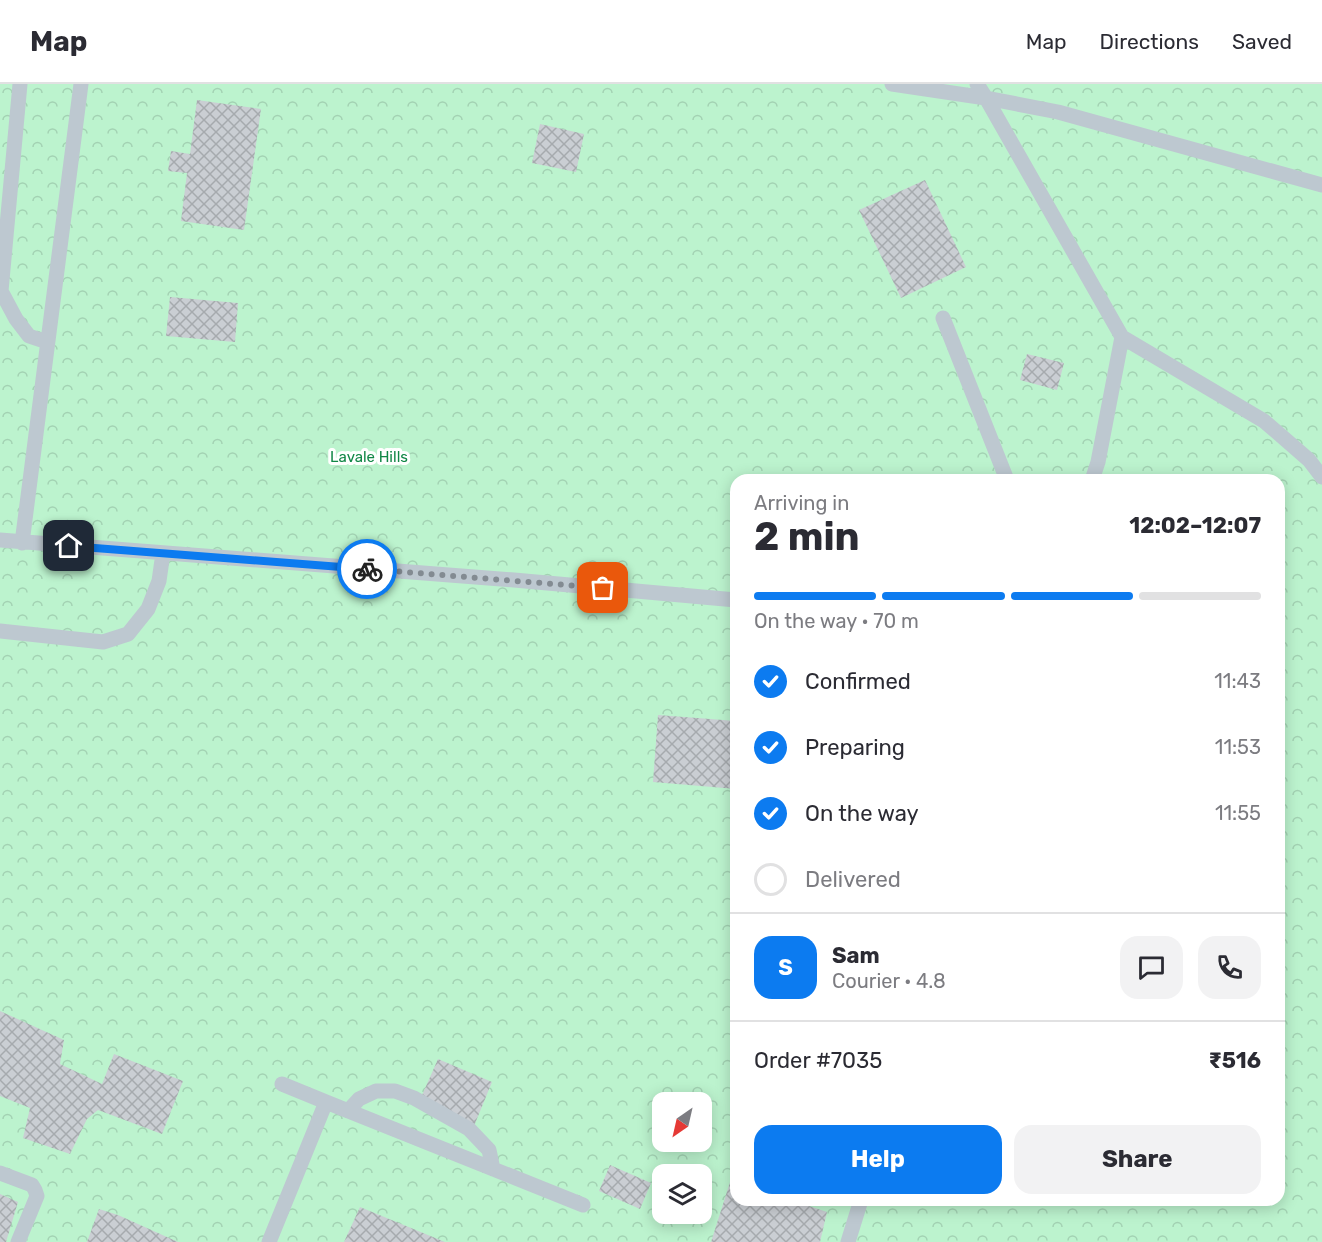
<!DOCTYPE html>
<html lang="en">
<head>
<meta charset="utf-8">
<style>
  body { margin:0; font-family:Rubik,sans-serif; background:#f2f2f3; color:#2b2b33; height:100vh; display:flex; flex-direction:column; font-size:22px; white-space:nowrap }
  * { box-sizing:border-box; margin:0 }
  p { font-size:20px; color:#7c7c81 }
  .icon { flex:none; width:33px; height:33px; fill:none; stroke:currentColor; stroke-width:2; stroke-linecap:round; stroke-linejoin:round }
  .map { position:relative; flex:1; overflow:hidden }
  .sheet { position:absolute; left:730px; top:390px; width:555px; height:732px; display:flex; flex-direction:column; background:#fff; border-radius:18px; box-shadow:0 3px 15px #0003 }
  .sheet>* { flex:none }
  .needle { width:39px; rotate:214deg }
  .fabs { position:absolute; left:652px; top:1008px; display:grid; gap:12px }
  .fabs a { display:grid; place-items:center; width:60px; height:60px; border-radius:12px; background:#fff; box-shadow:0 3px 15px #0003; font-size:30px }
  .pin { position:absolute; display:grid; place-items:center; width:51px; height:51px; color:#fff; margin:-26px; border-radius:12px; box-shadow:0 3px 9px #0006 }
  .courier { position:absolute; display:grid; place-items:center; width:60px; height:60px; margin:-30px; border:4px solid #0c7bf0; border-radius:50%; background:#fff; color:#222; box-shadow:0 2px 8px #0007 }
  .headline em { font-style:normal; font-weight:700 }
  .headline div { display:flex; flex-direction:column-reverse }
  .headline { display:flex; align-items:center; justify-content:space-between; height:102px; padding:0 24px }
  h1 { font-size:39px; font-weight:700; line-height:45px }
  .bar { display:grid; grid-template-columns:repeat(4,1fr); gap:9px 6px; align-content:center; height:72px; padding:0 24px }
  .bar i { height:8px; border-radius:4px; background:#e1e1e2 }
  .bar .selected { background:#0c7bf0 }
  .bar p { grid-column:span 4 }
  .line { display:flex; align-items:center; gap:15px; padding:0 24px; border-top:2px solid #e1e1e2 }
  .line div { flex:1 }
  .round { display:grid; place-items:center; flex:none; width:63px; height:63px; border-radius:18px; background:#f2f2f3 }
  ol { padding:0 24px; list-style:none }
  li { display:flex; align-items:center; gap:18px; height:66px }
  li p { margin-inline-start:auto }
  li .icon { padding:6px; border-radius:50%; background:#0c7bf0; color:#fff; stroke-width:4 }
  li:last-child { color:#7c7c81 }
  li i { width:33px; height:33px; border:3px solid #e1e1e2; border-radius:50% }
  .cta { display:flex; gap:12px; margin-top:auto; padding:12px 24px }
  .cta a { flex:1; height:69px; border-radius:18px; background:#0c7bf0; color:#fff; font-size:24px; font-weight:700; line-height:69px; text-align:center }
  .cta a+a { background:#f2f2f3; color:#2b2b33 }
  header { display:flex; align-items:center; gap:36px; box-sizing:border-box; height:84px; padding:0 30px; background:#fff; border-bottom:2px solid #e1e1e2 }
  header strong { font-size:28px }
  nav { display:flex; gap:33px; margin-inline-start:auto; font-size:21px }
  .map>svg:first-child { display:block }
  .forest { fill:url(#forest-crowns); fill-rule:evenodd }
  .building { fill:url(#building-cross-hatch) }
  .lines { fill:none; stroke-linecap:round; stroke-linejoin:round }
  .service { stroke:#bdc8d0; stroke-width:15 }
  .done { stroke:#838b92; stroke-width:6; stroke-dasharray:0 10.8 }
  .route { stroke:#0c7bf0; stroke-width:8 }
  .labels { text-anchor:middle; stroke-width:6; stroke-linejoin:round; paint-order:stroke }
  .park-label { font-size:15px; fill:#118746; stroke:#fff }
</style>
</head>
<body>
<header>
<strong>Map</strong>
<nav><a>Map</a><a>Directions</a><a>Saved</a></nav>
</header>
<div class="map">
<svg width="1322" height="1158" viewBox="0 0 1322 1158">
  <defs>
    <pattern id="forest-crowns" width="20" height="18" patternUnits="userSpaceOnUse" patternTransform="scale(1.5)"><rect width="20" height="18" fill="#bcf3ce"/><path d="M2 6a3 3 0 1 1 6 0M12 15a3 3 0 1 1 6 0" fill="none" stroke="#a3d2b3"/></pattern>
    <pattern id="building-cross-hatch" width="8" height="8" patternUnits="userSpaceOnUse" patternTransform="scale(1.5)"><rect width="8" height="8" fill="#caced3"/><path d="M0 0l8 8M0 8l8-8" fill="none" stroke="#a6aaae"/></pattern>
  </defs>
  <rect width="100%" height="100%" fill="#f3f0f0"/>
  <!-- forest -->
  <path class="forest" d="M 0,0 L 1322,0 L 1322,1158 L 0,1158 ZM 736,396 L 1280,396 L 1280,1116 L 736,1116 ZM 663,1018 L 702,1018 L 702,1058 L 663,1058 ZM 663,1090 L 702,1090 L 702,1130 L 663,1130 Z"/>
  <!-- building -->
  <path class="building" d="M 197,16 L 261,25 L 244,146 L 181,137 L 187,89 L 168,87 L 171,67 L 190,70 Z
    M 540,40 L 584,50 L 576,88 L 532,79 Z
    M 925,96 L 966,183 L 901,214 L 859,126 Z
    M 170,213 L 238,219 L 235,258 L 166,252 Z
    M 1027,270 L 1064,279 L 1057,306 L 1020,296 Z
    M 658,631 L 736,637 L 736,705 L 653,698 Z
    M 0,927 L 64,956 L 60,980 L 102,1000 L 114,970 L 183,997 L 162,1050 L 98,1026 L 87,1035 L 70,1070 L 23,1054 L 30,1024 L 0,1012 Z
    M 438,975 L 492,998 L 474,1042 L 419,1018 Z
    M 610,1081 L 651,1099 L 640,1125 L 599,1107 Z
    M 731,1095 L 736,1097 L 736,1116 L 791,1116 L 827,1128 L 820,1158 L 711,1158 Z
    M 0,1110 L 18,1118 L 6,1158 L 0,1158 Z
    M 360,1123 L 445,1158 L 344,1158 Z
    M 99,1125 L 118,1131 L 178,1158 L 87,1158 Z"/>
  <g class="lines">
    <!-- service -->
    <path class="service" d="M 20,0 L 1,207 L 16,235 L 29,252 L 47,258
      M 892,0 L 986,14 L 1058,28 L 1322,101
      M 977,0 L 986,14 L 1122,253 L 1098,378 L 1092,396
      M 943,234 L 1007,396
      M 1122,253 L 1264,337 L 1309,376 L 1322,393
      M 0,456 L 514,496 L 736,516
      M 22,459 L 81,0
      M 0,547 L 103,558 L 128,550 L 148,525 L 159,497 L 163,469
      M 282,1000 L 326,1018
      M 348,1027 L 359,1015 L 376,1007 L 395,1007 L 414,1014 L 469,1045 L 489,1066 L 493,1085
      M 0,1089 L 32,1101 L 35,1106 L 37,1112 L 18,1158
      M 269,1158 L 326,1018 L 583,1121
      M 848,1158 L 861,1116"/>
  </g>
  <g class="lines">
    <!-- done -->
    <path class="done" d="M 367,485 L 603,504"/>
    <!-- route -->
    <path class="route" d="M 69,462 L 367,485"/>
  </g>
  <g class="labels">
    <!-- park labels -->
    <g class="park-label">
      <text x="369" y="378">Lavale Hills</text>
    </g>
  </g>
</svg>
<div class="fabs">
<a><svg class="needle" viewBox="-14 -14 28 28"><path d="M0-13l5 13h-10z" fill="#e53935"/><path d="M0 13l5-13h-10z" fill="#7c7c81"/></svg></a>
<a><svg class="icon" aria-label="layers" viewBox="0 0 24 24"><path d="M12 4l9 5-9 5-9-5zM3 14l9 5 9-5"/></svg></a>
</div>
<div class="pin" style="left:603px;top:504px;background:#ea580c"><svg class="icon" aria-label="bag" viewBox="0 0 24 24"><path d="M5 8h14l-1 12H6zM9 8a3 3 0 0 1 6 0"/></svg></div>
<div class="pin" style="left:69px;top:462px;background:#1f2937"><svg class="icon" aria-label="home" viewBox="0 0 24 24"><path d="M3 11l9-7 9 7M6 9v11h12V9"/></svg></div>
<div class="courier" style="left:367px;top:485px"><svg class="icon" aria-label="bike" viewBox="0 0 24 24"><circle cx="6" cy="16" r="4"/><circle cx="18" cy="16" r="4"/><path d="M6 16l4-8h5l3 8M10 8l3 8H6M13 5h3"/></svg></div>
<section class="sheet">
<div class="headline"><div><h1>2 min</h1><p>Arriving in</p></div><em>12:02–12:07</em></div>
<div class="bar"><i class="selected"></i><i class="selected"></i><i class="selected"></i><i></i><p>On the way · 70 m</p></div>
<ol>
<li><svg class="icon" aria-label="check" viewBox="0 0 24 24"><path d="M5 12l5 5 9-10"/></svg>Confirmed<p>11:43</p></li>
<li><svg class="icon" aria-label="check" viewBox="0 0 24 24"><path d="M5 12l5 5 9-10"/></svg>Preparing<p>11:53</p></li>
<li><svg class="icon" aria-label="check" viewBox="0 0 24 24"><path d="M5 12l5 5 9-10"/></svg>On the way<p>11:55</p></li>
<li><i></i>Delivered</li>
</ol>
<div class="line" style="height:108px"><b class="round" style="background:#0c7bf0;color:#fff">S</b><div><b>Sam</b><p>Courier · 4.8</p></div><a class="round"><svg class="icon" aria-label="chat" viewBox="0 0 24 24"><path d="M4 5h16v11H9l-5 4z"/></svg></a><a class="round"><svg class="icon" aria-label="phone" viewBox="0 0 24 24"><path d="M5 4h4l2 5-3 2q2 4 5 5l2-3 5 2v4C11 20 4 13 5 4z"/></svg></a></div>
<div class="line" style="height:78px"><div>Order #7035</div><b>₹516</b></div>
<div class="cta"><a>Help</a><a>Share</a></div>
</section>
</div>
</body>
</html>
